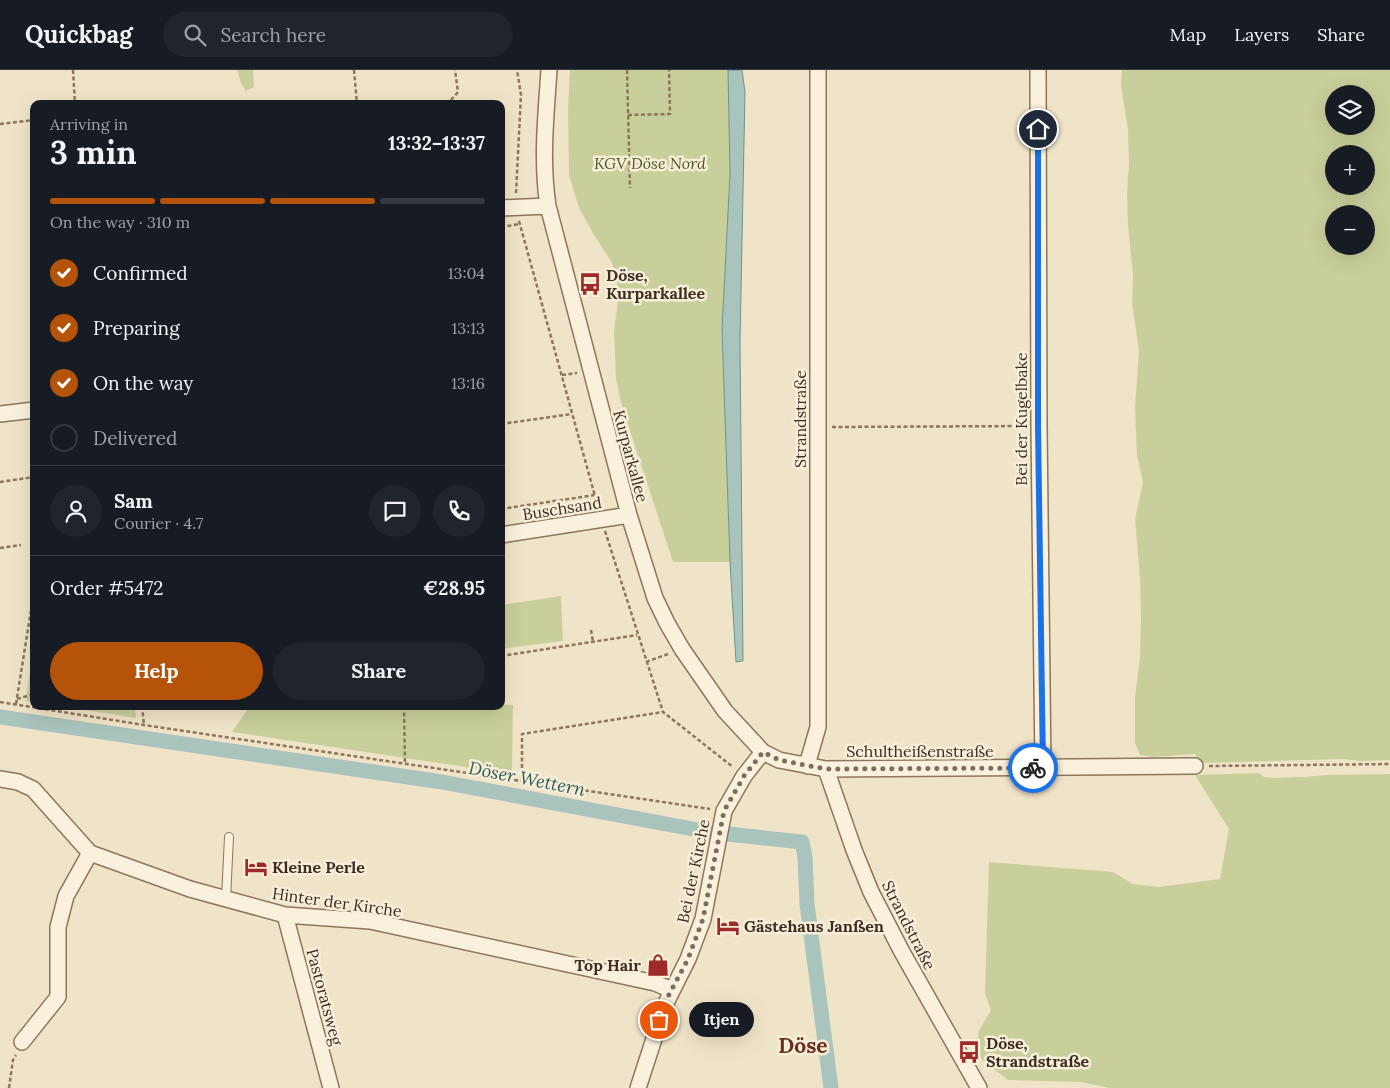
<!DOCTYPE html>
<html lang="en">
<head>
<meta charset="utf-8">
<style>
  body { margin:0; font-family:Lora,serif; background:#20242c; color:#f1f3f6; height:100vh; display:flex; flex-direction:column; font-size:19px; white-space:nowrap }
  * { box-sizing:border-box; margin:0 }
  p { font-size:16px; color:#9ea1a6 }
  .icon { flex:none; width:28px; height:28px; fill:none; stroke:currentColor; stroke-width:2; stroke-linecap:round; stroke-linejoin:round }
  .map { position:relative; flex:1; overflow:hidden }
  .side { position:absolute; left:30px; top:30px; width:475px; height:610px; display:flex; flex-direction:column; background:#171b24; border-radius:10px; box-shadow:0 5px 20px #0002 }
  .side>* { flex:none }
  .controls { position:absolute; left:1325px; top:15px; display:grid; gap:10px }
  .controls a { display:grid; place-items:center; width:50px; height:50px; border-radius:50%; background:#171b24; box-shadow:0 5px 20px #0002; font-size:25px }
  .pin { position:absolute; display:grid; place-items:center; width:42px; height:42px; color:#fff; margin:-21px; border:2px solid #fff; border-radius:50%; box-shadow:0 1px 5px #0007 }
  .courier { position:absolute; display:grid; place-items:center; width:50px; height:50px; margin:-25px; border:4px solid #1a73e8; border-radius:50%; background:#fff; color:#222; box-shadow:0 1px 6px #0007 }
  .bubble { position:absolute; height:35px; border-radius:18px; background:#171b24; box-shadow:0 5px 20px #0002; font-size:16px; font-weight:800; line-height:35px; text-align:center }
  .headline em { font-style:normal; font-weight:800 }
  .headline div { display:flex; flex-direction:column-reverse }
  .headline { display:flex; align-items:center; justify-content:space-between; height:85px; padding:0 20px }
  h1 { font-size:32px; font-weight:800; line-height:38px }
  .bar { display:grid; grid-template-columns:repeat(4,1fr); gap:8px 5px; align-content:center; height:60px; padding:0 20px }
  .bar i { height:6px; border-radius:4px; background:#363941 }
  .bar .on { background:#b45309 }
  .bar p { grid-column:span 4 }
  .line { display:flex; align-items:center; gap:12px; padding:0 20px; border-top:1px solid #363941 }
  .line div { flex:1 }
  .round { display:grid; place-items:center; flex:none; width:52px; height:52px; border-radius:26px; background:#20242c }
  ol { padding:0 20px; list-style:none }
  li { display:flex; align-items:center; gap:15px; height:55px }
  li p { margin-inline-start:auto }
  li .icon { padding:5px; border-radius:50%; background:#b45309; color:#fff; stroke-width:4 }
  li:last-child { color:#9ea1a6 }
  li i { width:28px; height:28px; border:2px solid #363941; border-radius:50% }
  .cta { display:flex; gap:10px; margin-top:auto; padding:10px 20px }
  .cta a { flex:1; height:58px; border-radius:30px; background:#b45309; color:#fff; font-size:20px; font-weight:800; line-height:58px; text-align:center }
  .cta a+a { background:#20242c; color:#f1f3f6 }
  header { display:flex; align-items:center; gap:30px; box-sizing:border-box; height:70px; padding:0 25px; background:#171b24; border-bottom:1px solid #363941 }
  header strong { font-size:24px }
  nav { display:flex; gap:28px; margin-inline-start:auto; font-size:18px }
  .search { width:350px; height:45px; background:#20242c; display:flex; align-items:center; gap:12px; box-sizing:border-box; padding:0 18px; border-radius:28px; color:#9ea1a6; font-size:19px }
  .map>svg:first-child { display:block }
  .green { fill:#c9cf9b; fill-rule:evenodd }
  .water { fill:#a9c4bc; stroke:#6f938a }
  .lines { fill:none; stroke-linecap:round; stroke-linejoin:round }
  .canal { stroke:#a9c4bc; stroke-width:15 }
  .lane-casing { stroke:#8d765c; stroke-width:10 }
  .street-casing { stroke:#8d765c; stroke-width:18 }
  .path { stroke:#8d765c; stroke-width:2.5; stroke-dasharray:4 2.5; stroke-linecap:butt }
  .lane { stroke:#faf1dc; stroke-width:8 }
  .street { stroke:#faf1dc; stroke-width:15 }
  .done { stroke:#7c6e5b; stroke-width:5; stroke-dasharray:0 9 }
  .route { stroke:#1a73e8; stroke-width:6 }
  .labels { text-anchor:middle; stroke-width:5; stroke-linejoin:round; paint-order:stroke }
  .park-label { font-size:16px; font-style:italic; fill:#4d5a26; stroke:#f7eed8 }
  .poi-label { font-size:16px; font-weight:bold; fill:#3d2e20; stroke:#f7eed8; text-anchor:start }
  .street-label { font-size:16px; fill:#3d2e20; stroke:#f7eed8 }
  .water-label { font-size:18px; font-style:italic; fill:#2f5d5a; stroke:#f7eed8 }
  .district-label { font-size:21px; font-weight:bold; fill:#6b2e1e; stroke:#f7eed8 }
</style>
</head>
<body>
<header>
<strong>Quickbag</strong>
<div class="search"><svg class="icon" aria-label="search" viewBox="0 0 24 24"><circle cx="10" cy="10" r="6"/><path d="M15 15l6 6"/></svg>Search here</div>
<nav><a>Map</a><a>Layers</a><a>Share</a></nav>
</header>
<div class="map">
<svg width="1390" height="1018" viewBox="0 0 1390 1018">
  <rect width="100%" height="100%" fill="#f0e4c8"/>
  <!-- green -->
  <path class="green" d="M 237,0 L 253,0 L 254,17 L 246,21 L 241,13 Z
    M 570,0 L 728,0 L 730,104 L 722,259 L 730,492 L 673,492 L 632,367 L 621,332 L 616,309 L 614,262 L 618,230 L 617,207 L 611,191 L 594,165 L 579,138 L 569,105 L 568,39 Z
    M 1122,0 L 1390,0 L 1390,690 L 1359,691 L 1344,689 L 1199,693 L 1195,684 L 1153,687 L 1140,685 L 1135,673 L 1135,627 L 1140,588 L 1141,549 L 1140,508 L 1135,449 L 1143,412 L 1137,386 L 1135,337 L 1139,281 L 1132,233 L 1133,206 L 1128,156 L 1127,123 L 1129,93 L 1128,60 L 1121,16 ZM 1334,24 L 1366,24 L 1366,56 L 1334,56 ZM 1334,84 L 1366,84 L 1366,116 L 1334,116 ZM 1334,144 L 1366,144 L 1366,176 L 1334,176 Z
    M 561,526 L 563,571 L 501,579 L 501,535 Z
    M 34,570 L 34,632 L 26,631 Z
    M 513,635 L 512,704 L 232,662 L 250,636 Z
    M 59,636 L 135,636 L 136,648 Z
    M 1259,703 L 1264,707 L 1276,708 L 1295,707 L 1305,707 L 1326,705 L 1390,704 L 1390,1018 L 1109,1018 L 1081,1012 L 1008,1010 L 981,989 L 978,962 L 991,940 L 985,924 L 989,792 L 1113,802 L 1133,814 L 1158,817 L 1220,809 L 1229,759 L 1195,705 Z"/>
  <!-- water -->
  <path class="water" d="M 728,0 L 742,0 L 745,22 L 740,271 L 743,591 L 736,592 L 730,492 L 722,259 L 730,104 Z"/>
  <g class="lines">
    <!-- canal -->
    <path class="canal" d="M 0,647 L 442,712 L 709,762 L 802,772 L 805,787 L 807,834 L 831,1018"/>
    <defs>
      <path id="lane" d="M 226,829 L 229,767"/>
      <path id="street" d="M 549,0 C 546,46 541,90 548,136 L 629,445 L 655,528 L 667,553 L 682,579 L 725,641 L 763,682 L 779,690 L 826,699 L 1195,696
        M 1038,0 L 1039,356 L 1043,698
        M 501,138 L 548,136
        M 0,344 L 34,340
        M 501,465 L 629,445
        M 808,696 L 809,688 L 818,657 L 818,0
        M 826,699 L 854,780 L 871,822 L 902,882 L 979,1018
        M 0,709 L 18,712 L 33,719 L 90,783 L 190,819 L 285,845 L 370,851 L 655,913 L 672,920
        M 285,845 L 331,1018
        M 22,972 L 58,927 L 58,857 L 66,826 L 90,783
        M 638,1018 L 665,935 L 688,889 L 703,849 L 724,741 L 744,706 L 763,682"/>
    </defs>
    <!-- lane casing -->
    <use href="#lane" class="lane-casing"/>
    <!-- street casing -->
    <use href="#street" class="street-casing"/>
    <!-- path -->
    <path class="path" d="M 73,0 L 75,34
      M 354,0 L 357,34
      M 627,0 L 630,118
      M 451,30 L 458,22 L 455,0
      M 628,45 L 670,44 L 669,0
      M 0,54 L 34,50
      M 516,123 L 521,25 L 517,0
      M 519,151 L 598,437
      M 501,157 L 520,154
      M 562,305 L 577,303
      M 501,354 L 572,344
      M 832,357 L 1026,356
      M 0,412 L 34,407
      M 501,439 L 595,425
      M 605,461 L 663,642 L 733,697
      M 0,478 L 21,475
      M 591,560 L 593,572
      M 501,586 L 637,565
      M 646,592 L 668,584
      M 17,629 L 34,624
      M 0,632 L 144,655 L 710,739
      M 16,634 L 32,534 L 34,532
      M 142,636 L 144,655
      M 404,636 L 405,694
      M 1209,696 L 1390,694
      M 522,711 L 522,664 L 663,642
      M 9,1018 L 13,990 L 16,985"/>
    <!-- lane -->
    <use href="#lane" class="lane"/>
    <!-- street -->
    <use href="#street" class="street"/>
  </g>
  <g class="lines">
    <!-- done -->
    <path class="done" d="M 659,950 L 664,934 L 688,889 L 703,849 L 724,741 L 744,706 L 763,682 L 779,690 L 826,699 L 1033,698"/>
    <!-- route -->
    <path class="route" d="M 1033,698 L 1043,698 L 1038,356 L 1038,59"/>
  </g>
  <!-- icons -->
  <defs>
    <symbol id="bus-bare" viewBox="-9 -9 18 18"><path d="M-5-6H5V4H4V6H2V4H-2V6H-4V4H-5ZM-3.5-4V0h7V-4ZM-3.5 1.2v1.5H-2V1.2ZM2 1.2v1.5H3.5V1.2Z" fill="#9e2a2b" stroke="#f7eed8" stroke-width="2.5" paint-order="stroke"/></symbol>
    <symbol id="hotel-bare" viewBox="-9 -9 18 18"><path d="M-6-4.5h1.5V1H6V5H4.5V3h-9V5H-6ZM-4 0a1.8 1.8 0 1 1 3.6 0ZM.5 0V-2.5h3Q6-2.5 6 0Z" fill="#9e2a2b" stroke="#f7eed8" stroke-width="2.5" paint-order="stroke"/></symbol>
    <symbol id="shop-bare" viewBox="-9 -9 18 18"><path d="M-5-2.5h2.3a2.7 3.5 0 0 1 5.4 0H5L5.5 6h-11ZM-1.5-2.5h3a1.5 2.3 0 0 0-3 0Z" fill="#9e2a2b" stroke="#f7eed8" stroke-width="2.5" paint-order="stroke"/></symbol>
  </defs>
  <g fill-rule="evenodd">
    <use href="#bus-bare" x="574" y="198" width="32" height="32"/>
    <use href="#hotel-bare" x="240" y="781" width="32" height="32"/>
    <use href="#hotel-bare" x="712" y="840" width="32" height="32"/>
    <use href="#shop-bare" x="642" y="879" width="32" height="32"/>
    <use href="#bus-bare" x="953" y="966" width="32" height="32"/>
  </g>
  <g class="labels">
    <!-- park labels -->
    <g class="park-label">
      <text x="650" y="99">KGV Döse Nord</text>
    </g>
    <!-- poi labels -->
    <g class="poi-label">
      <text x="606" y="211">Döse,<tspan x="606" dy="18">Kurparkallee</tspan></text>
      <text x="272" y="803">Kleine Perle</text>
      <text x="744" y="862">Gästehaus Janßen</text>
      <text x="641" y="901" text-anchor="end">Top Hair</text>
      <text x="986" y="979">Döse,<tspan x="986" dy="18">Strandstraße</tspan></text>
    </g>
    <!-- street labels -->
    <g class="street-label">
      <text transform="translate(800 349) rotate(-90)" y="6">Strandstraße</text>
      <text transform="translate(1021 349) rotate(-90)" y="6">Bei der Kugelbake</text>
      <text transform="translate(631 386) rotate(75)" y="6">Kurparkallee</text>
      <text transform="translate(562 438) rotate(-9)" y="6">Buschsand</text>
      <text x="920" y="687">Schultheißenstraße</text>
      <text transform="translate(693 801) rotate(-78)" y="6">Bei der Kirche</text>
      <text transform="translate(337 832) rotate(8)" y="6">Hinter der Kirche</text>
      <text transform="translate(909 855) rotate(63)" y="6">Strandstraße</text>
      <text transform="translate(325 927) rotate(75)" y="6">Pastoratsweg</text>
    </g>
    <!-- water labels -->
    <g class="water-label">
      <text transform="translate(527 709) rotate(11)" y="6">Döser Wettern</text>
    </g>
    <!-- district labels -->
    <g class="district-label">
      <text x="803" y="983">Döse</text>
    </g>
  </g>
</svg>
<div class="controls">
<a><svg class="icon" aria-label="layers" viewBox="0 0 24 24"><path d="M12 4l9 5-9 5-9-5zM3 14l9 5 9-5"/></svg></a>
<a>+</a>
<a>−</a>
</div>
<div class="pin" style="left:659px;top:950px;background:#ea580c"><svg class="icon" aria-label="bag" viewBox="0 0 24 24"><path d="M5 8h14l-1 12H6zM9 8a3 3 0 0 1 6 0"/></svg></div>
<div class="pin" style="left:1038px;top:59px;background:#1f2937"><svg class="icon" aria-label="home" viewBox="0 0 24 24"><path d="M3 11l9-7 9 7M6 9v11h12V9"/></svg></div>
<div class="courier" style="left:1033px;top:698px"><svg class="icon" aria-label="bike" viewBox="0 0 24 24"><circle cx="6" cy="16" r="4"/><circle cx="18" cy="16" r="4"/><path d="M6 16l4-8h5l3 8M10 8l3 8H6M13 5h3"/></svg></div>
<div class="bubble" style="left:689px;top:932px;width:65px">Itjen</div>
<section class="side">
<div class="headline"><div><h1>3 min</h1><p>Arriving in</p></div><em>13:32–13:37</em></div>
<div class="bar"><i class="on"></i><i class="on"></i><i class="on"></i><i></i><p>On the way · 310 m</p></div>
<ol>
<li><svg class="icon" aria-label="check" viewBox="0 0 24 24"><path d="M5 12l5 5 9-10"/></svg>Confirmed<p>13:04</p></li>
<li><svg class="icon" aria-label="check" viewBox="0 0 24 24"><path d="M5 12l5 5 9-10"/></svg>Preparing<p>13:13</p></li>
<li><svg class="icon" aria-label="check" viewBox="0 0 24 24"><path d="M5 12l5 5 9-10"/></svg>On the way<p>13:16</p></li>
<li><i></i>Delivered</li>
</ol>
<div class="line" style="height:90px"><a class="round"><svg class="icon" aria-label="person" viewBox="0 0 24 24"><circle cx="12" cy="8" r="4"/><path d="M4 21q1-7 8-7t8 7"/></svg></a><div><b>Sam</b><p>Courier · 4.7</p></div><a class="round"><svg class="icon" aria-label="chat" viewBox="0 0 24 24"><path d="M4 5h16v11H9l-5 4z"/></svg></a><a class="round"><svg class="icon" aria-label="phone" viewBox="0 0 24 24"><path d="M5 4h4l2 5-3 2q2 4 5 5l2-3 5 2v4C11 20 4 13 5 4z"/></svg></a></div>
<div class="line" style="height:65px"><div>Order #5472</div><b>€28.95</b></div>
<div class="cta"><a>Help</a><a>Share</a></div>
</section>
</div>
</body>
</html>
